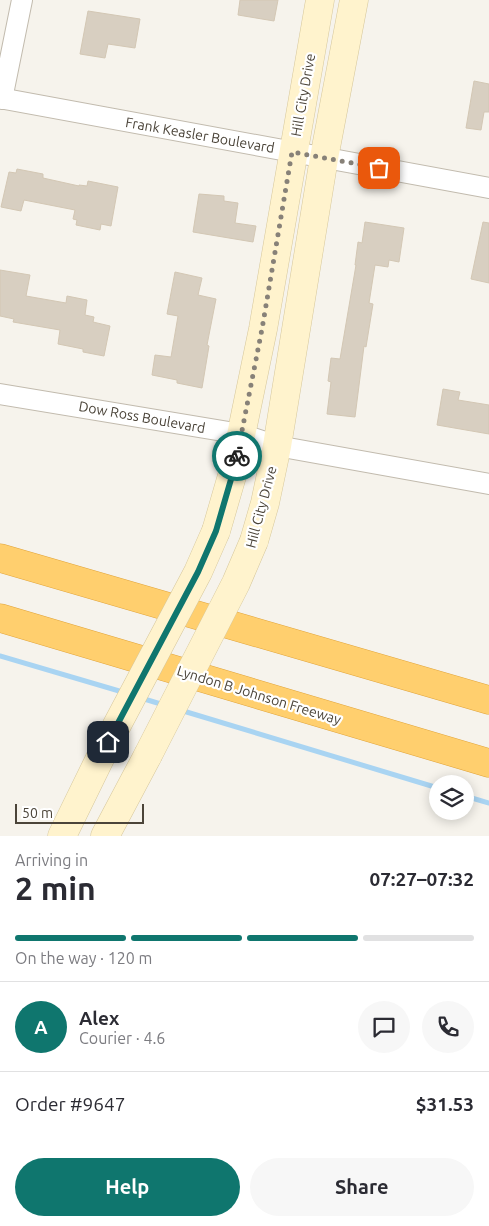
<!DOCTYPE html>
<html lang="en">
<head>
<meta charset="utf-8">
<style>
  body { margin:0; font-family:Ubuntu,sans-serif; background:#f7f7f7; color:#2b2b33; height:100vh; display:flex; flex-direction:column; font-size:19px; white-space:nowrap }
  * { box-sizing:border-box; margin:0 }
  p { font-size:16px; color:#7c7c81 }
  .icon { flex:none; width:28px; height:28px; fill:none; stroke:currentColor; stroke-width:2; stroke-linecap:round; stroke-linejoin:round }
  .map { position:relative; height:836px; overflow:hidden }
  .details { display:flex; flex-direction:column; background:#fff; flex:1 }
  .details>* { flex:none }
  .tools { position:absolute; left:429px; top:775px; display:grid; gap:10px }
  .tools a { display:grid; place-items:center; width:45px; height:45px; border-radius:50%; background:#fff; box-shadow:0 2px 12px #0003; font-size:25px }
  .scale { position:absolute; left:15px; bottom:12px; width:129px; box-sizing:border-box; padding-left:5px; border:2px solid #4b4439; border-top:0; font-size:14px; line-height:18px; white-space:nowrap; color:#4b4439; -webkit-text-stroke:4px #fff; paint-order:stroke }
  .pin { position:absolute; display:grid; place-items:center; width:42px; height:42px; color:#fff; margin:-21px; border-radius:10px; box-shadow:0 2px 8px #0006 }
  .courier { position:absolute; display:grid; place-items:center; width:50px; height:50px; margin:-25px; border:4px solid #0f766e; border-radius:50%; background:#fff; color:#222; box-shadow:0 1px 6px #0007 }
  .head em { font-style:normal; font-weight:700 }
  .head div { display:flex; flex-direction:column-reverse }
  .head { display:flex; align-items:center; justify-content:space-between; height:85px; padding:0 15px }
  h1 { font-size:32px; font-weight:700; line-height:38px }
  .bar { display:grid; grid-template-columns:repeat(4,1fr); gap:8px 5px; align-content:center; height:60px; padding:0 15px }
  .bar i { height:6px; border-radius:4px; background:#e1e1e2 }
  .bar .active { background:#0f766e }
  .bar p { grid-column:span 4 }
  .line { display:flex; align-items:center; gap:12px; padding:0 15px; border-top:1px solid #e1e1e2 }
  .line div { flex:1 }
  .round { display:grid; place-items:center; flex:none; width:52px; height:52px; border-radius:26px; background:#f7f7f7 }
  .button { display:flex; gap:10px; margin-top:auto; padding:10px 15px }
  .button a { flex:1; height:58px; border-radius:30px; background:#0f766e; color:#fff; font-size:20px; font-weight:700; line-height:58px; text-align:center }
  .button a+a { background:#f7f7f7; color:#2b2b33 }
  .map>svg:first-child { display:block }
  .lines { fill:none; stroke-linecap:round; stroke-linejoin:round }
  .stream { stroke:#a9d4f2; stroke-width:5 }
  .building { fill:#d8cfc1; stroke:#d3c7b4 }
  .street-casing { stroke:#c2bbae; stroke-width:22 }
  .secondary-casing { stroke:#d6c79b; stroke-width:29 }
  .highway-casing { stroke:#e0a43c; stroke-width:29 }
  .street { stroke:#fff; stroke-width:20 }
  .secondary { stroke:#fff3cd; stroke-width:28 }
  .highway { stroke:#ffcf6e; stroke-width:28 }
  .secondary-bridge-casing { stroke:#d6c79b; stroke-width:29; stroke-linecap:butt }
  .secondary-bridge { stroke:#fff3cd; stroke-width:28 }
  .done { stroke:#878178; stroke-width:5; stroke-dasharray:0 9 }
  .route { stroke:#0f766e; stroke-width:6 }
  .labels { text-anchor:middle; stroke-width:4.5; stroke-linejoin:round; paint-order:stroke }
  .street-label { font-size:14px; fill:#4b4439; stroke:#fff }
</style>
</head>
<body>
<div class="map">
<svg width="489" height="836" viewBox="0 0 489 836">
  <rect width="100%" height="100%" fill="#f6f3ec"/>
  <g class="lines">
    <!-- stream -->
    <path class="stream" d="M 0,656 L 126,693
      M 141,698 L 164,705
      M 180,710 L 438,788
      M 465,796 L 489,803"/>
  </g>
  <!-- building -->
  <path class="building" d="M 240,0 L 278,0 L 274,21 L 238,15 Z
    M 88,11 L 140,19 L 135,48 L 108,44 L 105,58 L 80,54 Z
    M 474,81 L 489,84 L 489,112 L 484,112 L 481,130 L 466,128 Z
    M 17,169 L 43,174 L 43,178 L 79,186 L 79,185 L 87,186 L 88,181 L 118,187 L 111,226 L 101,224 L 100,230 L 76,225 L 77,220 L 73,219 L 75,210 L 24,200 L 21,211 L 1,207 L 9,172 L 16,173 Z
    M 199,194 L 224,196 L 224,201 L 238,203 L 235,223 L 256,226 L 253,242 L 193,232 Z
    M 365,222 L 404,228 L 399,262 L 389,260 L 388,267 L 375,265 L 369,303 L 373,304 L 366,347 L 364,346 L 355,417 L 327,414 L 331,382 L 328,381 L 331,358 L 340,359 L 356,265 L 355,265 L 358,242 L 362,243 Z
    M 483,222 L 489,223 L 489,283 L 471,279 Z
    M 0,270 L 30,275 L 26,296 L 66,303 L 67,296 L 87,300 L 85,315 L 94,317 L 93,322 L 110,326 L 104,356 L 83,352 L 83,349 L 58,344 L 60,330 L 13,322 L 14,319 L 0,316 Z
    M 175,272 L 202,278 L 198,295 L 216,299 L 207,345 L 209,346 L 202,388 L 177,383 L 177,380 L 152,375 L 155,355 L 171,357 L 178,316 L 167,314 Z
    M 443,389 L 460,392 L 458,400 L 489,405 L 489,434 L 437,425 Z"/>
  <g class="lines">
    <defs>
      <path id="street" d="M 0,98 L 489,188
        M 2,99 L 22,0
        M 0,394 L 241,434 L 277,446 L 489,484"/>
      <path id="secondary" d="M 216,531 L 234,469 L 263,329 L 320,0
        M 254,541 L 265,503 L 277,446 L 324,158 L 354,0
        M 62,836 L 108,742
        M 105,836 L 148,755"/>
      <path id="highway" d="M 0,558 L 489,700
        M 0,618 L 489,763"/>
    </defs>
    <!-- street casing -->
    <use href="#street" class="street-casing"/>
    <!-- secondary casing -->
    <use href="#secondary" class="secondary-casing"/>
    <!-- highway casing -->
    <use href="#highway" class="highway-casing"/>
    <!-- street -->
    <use href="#street" class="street"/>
    <!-- secondary -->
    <use href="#secondary" class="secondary"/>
    <!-- highway -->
    <use href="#highway" class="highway"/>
    <defs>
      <path id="secondary-bridge" d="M 108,742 L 198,572 L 216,531
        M 148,755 L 236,583 L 254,541"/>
    </defs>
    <!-- secondary-bridge casing -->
    <use href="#secondary-bridge" class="secondary-bridge-casing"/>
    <!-- secondary-bridge -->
    <use href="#secondary-bridge" class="secondary-bridge"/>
  </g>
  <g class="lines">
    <!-- done -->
    <path class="done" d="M 237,456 L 262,329 L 292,152 L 379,168"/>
    <!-- route -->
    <path class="route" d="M 108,742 L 198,572 L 216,531 L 234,469 L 237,456"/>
  </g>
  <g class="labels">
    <!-- street labels -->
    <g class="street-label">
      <text transform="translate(303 95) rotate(-80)" y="5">Hill City Drive</text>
      <text transform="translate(200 135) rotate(10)" y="5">Frank Keasler Boulevard</text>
      <text transform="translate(142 417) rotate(10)" y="5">Dow Ross Boulevard</text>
      <text transform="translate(261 507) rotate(-75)" y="5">Hill City Drive</text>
      <text transform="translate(259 695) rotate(17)" y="5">Lyndon B Johnson Freeway</text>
    </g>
  </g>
</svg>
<div class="tools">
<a><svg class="icon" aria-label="layers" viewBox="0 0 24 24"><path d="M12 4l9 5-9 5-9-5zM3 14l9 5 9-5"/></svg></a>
</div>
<div class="scale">50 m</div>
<div class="pin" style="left:379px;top:168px;background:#ea580c"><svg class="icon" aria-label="bag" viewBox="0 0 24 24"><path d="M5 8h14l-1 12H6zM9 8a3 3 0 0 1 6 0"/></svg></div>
<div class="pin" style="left:108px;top:742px;background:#1f2937"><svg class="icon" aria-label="home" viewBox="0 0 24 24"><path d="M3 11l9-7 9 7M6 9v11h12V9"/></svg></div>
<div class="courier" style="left:237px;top:456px"><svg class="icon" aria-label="bike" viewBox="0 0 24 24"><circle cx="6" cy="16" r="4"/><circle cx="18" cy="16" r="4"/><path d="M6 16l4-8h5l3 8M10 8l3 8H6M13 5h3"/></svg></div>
</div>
<section class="details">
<div class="head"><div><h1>2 min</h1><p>Arriving in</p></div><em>07:27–07:32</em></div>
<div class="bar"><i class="active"></i><i class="active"></i><i class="active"></i><i></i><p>On the way · 120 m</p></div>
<div class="line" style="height:90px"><b class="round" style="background:#0f766e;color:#fff">A</b><div><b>Alex</b><p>Courier · 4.6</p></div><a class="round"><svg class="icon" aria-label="chat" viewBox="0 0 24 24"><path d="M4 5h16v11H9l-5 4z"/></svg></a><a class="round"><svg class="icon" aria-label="phone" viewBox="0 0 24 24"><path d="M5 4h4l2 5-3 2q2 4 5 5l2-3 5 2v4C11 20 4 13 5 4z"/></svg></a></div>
<div class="line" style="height:65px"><div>Order #9647</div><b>$31.53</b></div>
<div class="button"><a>Help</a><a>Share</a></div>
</section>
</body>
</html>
